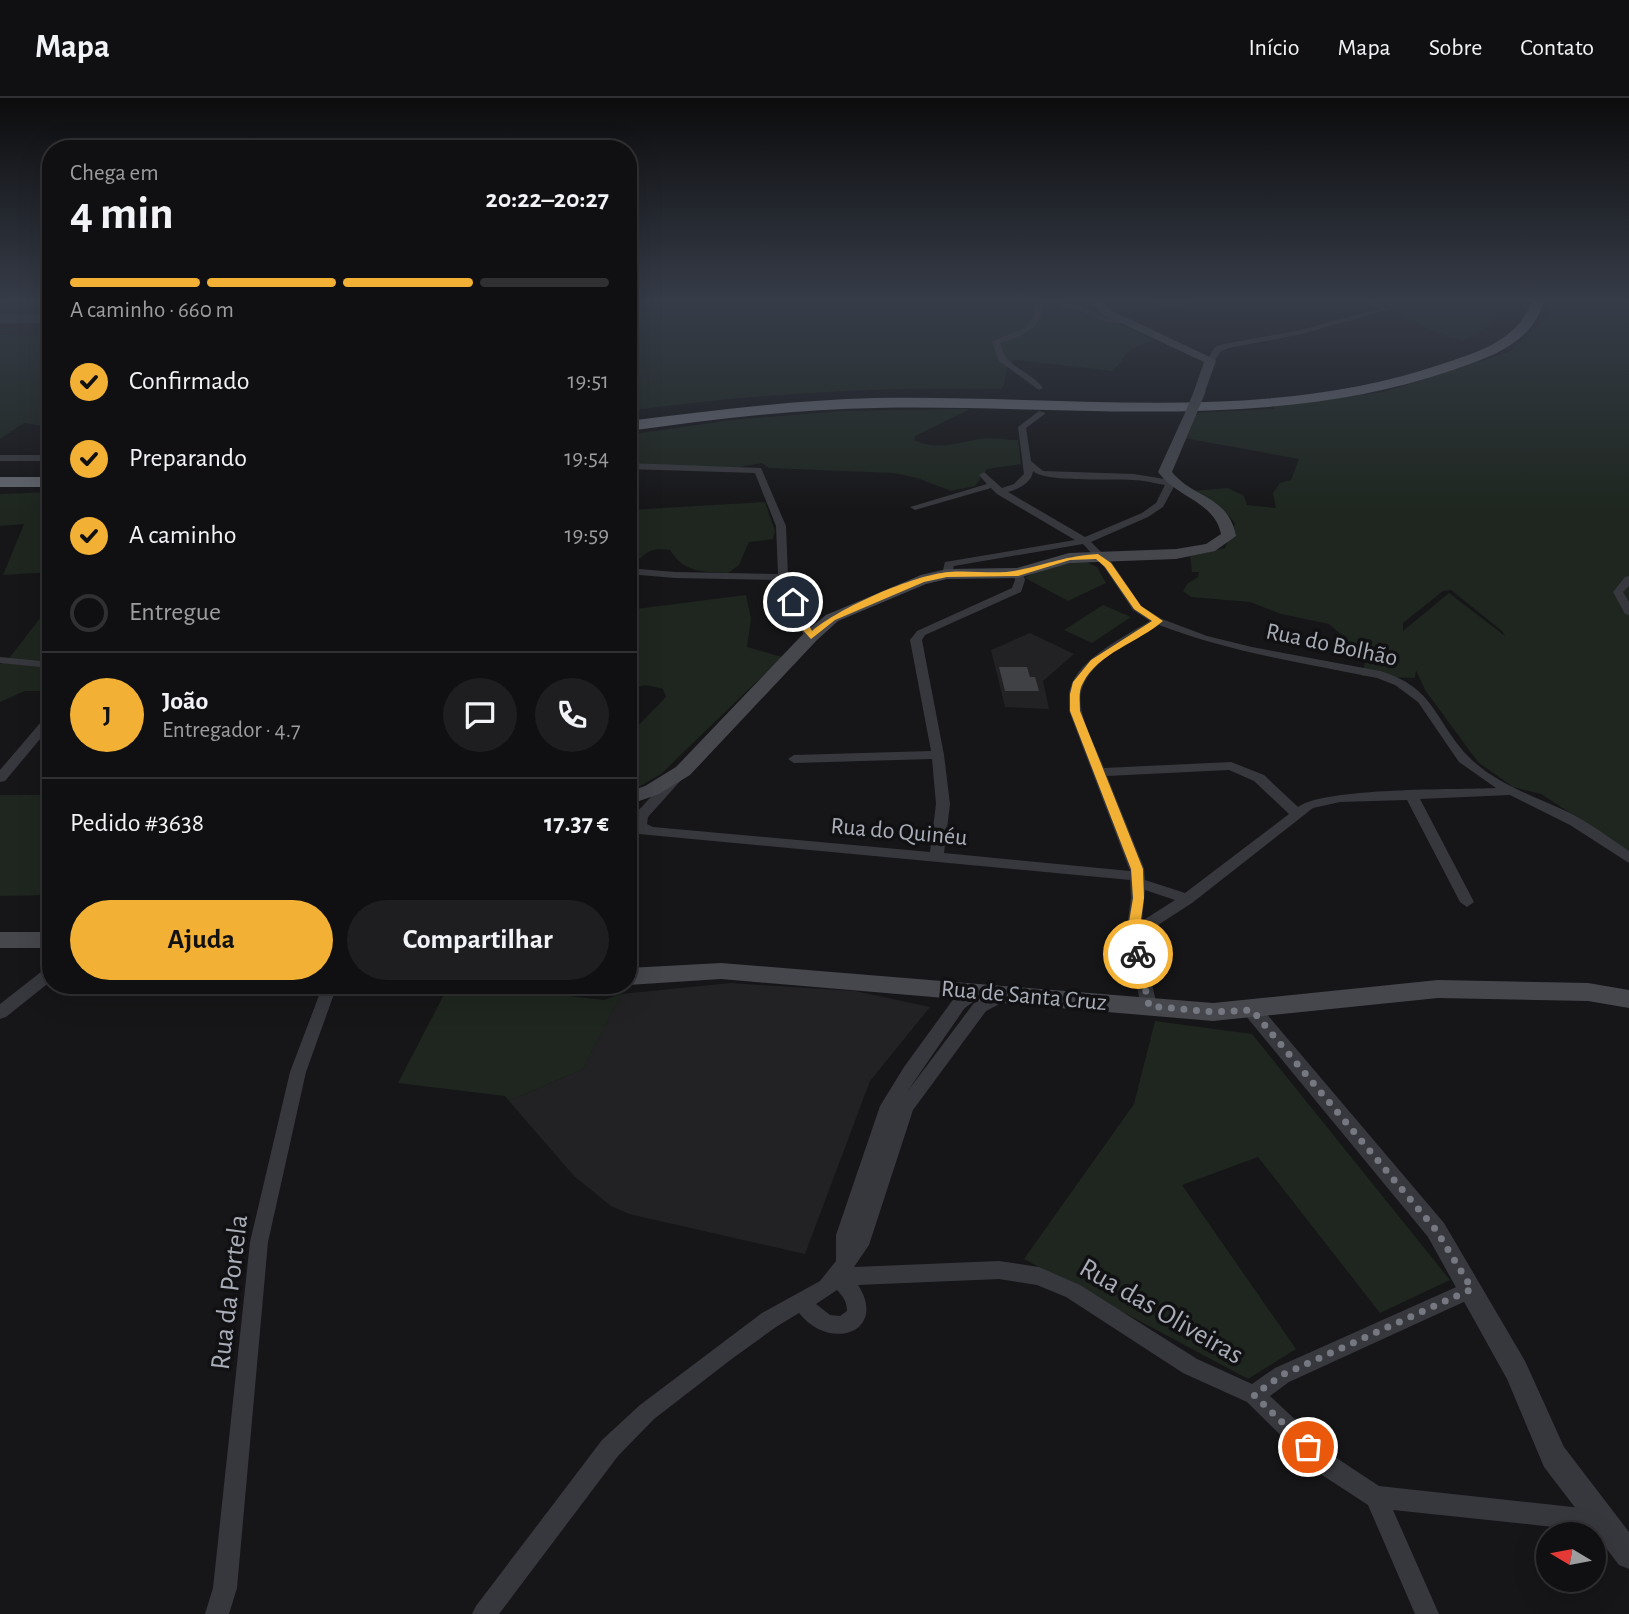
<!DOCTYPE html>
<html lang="pt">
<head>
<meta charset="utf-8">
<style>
  body { margin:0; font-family:"Alegreya Sans",sans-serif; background:#1e1e20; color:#f1f3f6; height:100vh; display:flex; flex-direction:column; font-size:26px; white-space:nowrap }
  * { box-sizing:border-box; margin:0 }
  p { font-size:23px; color:#9c9d9f }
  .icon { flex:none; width:38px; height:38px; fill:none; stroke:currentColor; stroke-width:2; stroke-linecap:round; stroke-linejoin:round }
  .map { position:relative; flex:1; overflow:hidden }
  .details { position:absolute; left:42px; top:42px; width:595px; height:854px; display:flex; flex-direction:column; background:#101012; border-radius:28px; box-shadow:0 7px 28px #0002,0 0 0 2px #303032 }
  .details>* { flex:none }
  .needle { width:46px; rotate:280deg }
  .tools { position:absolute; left:1536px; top:1424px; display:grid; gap:14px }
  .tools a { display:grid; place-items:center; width:70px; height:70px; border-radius:50%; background:#101012; box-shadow:0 7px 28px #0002,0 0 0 2px #303032; font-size:35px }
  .pin { position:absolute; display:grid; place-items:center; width:60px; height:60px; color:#fff; margin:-30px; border:4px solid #fff; border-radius:50%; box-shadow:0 2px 7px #0007 }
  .courier { position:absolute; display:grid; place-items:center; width:70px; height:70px; margin:-35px; border:5px solid #f2b134; border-radius:50%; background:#fff; color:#222; box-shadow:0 2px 9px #0007 }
  .headline em { font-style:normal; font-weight:700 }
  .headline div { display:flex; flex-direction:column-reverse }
  .headline { display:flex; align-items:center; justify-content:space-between; height:119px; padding:0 28px }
  h1 { font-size:46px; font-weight:700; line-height:52px }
  .bar { display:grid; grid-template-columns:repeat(4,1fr); gap:10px 7px; align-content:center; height:84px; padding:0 28px }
  .bar i { height:9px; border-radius:5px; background:#303032 }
  .bar .on { background:#f2b134 }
  .bar p { grid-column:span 4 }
  .line { display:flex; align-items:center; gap:18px; padding:0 28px; border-top:2px solid #303032 }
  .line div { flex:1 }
  .round { display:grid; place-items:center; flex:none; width:74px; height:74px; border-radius:37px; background:#1e1e20 }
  ol { padding:0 28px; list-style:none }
  li { display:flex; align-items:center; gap:21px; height:77px }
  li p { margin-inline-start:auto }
  li .icon { padding:7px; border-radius:50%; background:#f2b134; color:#111; stroke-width:4 }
  li:last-child { color:#9c9d9f }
  li i { width:38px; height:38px; border:4px solid #303032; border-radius:50% }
  .action { display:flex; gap:14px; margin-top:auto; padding:14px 28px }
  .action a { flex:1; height:80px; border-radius:42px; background:#f2b134; color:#111; font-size:28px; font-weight:700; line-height:80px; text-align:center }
  .action a+a { background:#1e1e20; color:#f1f3f6 }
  header { display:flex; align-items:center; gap:42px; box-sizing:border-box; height:98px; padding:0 35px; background:#101012; border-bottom:2px solid #303032 }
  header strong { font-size:33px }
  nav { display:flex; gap:38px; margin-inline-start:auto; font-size:24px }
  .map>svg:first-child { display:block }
  .built { fill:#222225 }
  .green { fill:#1e261f; fill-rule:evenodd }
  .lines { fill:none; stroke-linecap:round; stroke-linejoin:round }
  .river { fill:#2c353c; fill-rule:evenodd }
  .building { fill:#404145 }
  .minor { fill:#37383d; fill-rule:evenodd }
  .tertiary { fill:#37383d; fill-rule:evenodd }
  .secondary { fill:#45474d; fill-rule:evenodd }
  .motorway { fill:#63666e; fill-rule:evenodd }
  .secondary-bridge { stroke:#45474d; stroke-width:11 }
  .route { fill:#f2b134 }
  .done { stroke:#757880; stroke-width:7; stroke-dasharray:0 12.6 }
  .labels { text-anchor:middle; stroke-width:7; stroke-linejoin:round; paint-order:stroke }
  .street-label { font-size:24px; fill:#a8adb8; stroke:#111113 }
  .near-street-label { font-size:28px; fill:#a8adb8; stroke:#111113 }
</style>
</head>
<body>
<header>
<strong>Mapa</strong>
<nav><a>Início</a><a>Mapa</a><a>Sobre</a><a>Contato</a></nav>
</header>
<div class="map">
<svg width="1629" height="1516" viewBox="0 0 1629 1516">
  <rect width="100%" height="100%" fill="#161618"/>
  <!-- built -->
  <path class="built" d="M 1030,535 L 1074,556 L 1043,583 L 1049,611 L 1005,609 L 991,552 Z
    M 731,885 L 855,893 L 930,909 L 870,983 L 805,1156 L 629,1116 L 611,1108 L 574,1078 L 509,1003 L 583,971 L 621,896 Z"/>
  <!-- green -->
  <path class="green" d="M 0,202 L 51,202 L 51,222 L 0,221 Z
    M 628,202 L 1030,202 L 1041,205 L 1059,205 L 1062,204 L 1058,202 L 1142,202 L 1111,218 L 1117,225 L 1156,242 C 1146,245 1135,247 1128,254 C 1122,261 1120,267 1112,273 L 1015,262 L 1007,267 L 1004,286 L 1001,291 C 876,288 752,296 628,313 Z
    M 1392,202 L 1503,202 C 1498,225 1482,233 1462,243 L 1421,228 L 1388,208 Z
    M 1550,202 L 1629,202 L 1629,753 L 1541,696 L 1513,689 L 1478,664 L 1425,592 L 1416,572 L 1415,580 L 1361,578 L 1367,559 L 1329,526 L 1281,516 L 1250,504 L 1191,499 L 1183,493 L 1187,486 L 1198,479 L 1199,474 L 1192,474 L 1190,458 L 1225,450 L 1235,425 L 1217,406 L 1191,393 L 1228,390 L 1244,398 L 1247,407 L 1276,410 L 1273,395 L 1280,385 L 1291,382 L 1299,361 L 1184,340 L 1195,315 L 1274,311 L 1273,307 L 1384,294 L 1509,254 L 1547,220 ZM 1451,492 L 1502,533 L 1505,538 L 1449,495 L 1403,533 L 1403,525 L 1443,493 Z
    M 0,237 L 51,238 L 51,329 L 24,325 L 0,341 Z
    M 970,311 L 915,338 L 914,342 C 935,353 957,345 979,341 C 990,339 1005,342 1018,342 L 1021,366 L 987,371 L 975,388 L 951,393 L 917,380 L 894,375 L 769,370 L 762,365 L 740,369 L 628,368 L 628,337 L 730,322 L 843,313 Z
    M 51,394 L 51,474 L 3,477 L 24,426 L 0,428 L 0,396 Z
    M 765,404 L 775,433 L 773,441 L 749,444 L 739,467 L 728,475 C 703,474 684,475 670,452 C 644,448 647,459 628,468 L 628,412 Z
    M 1082,462 L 1097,469 L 1106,485 L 1068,503 L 1025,480 L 1036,473 Z
    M 746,497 L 751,521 L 747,549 L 782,559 L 661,676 L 628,695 L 628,638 L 666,599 L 663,591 L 646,587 L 628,591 L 628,512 Z
    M 51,506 L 51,593 L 25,593 L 0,604 L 0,566 L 7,563 Z
    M 1103,507 L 1131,519 L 1092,545 L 1064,532 Z
    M 0,697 L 51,697 L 51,797 L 0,798 Z
    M 449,887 L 474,887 L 604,902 L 621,896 L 583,971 L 509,1003 L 505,998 L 398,985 Z
    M 1155,923 L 1252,936 L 1450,1182 L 1380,1215 L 1258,1059 L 1182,1087 L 1296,1251 L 1248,1281 L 1024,1161 L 1134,1006 Z"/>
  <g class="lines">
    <!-- river -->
    <path class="river" d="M 0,217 L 51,217 L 51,225 L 0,225 Z"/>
  </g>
  <!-- building -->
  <path class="building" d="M 999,569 L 1027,569 L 1030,579 L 1035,579 L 1039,593 L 1005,593 Z"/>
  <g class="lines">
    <!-- minor -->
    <path class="minor" d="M 1034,202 L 1077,207 L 1107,220 L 1128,223 C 1109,231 1092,216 1075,211 C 1065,208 1053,207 1042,205 C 1046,230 1019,239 1000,245 C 1006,271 1028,271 1043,290 L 1039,292 L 999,263 L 992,244 C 1012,233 1041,232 1034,202 Z
      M 1148,202 L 1167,205 L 1200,202 C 1185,209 1161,213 1148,202 Z
      M 1364,202 L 1372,202 L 1383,207 L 1386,212 L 1302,236 L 1229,250 L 1221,253 L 1213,265 L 1206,263 L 1215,249 L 1224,246 L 1301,232 L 1378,211 Z
      M 1039,313 L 1046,315 L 1026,330 L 1031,363 L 1043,373 L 1134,376 L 1171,382 L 1176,385 L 1163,409 L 1148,419 L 1091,444 L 1112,465 L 1141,508 L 1162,521 L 1207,538 L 1252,549 L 1380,573 C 1434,589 1434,621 1467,657 C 1494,686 1535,698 1570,715 C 1591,726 1610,740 1629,753 L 1629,765 L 1570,727 L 1510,697 L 1420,701 L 1474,804 L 1467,809 L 1460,804 L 1407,702 L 1340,704 L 1313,710 L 1192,805 L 1141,838 L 1157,908 L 1155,912 L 1143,912 L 1141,908 L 1126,836 L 1131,800 L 1130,782 L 628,735 L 628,727 L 633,727 L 636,715 L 671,677 L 676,676 L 683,680 L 648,719 L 647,726 L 653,729 L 930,754 L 936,706 L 932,661 L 794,665 L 788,661 L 794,657 L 931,653 L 910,542 L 917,533 L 1012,490 L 1015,482 L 1013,475 L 1018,472 L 1022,473 L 1025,482 L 1021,494 L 925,537 L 922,542 L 944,657 L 950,706 L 944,755 L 1130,773 L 1069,613 C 1069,606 1068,598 1070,591 C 1078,561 1125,538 1150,523 L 1133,512 L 1104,469 L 1083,446 L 954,468 L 951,478 L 943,478 L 942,476 L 945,464 L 1075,442 L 997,396 L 991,390 L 915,412 L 910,409 L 987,386 L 979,377 L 984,374 L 1002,390 L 1014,386 L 1024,376 L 1018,329 ZM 1033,373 C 1047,385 1111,380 1132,382 C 1143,382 1154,385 1165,387 L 1156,405 L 1142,415 L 1085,439 L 1008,394 C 1018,391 1032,385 1033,373 ZM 1159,527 C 1229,554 1303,565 1377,580 L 1395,587 L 1418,604 L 1459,664 L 1496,690 C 1457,692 1325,689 1298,709 L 1264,677 L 1231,664 L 1104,670 C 1097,652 1086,633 1082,614 C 1070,570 1129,545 1159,527 ZM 1229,672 L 1254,683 L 1289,716 L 1185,795 L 1145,782 L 1144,770 L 1107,678 ZM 1145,792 L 1175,802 L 1142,823 Z
      M 0,357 L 51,357 L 51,363 L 0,363 Z
      M 628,365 L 761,370 L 786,428 L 788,479 L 808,527 L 817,538 L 815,540 L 807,540 L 797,528 L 779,482 L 675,480 L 628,476 L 628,470 L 675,474 L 778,476 L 776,428 L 755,375 L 628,371 Z
      M 1629,478 L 1629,488 L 1623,494 L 1629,504 L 1629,517 L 1625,516 L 1613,494 L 1625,479 Z
      M 0,559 L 51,564 L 51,570 L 0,565 Z
      M 51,616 L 51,628 L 5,683 L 0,684 L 0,672 L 47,617 Z
      M 51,868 L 51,883 L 6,919 L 0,921 L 0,906 L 46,870 Z
      M 323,887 L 340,887 L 334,896 L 306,974 L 268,1144 L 237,1490 L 229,1516 L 205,1516 L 213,1490 L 250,1144 L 290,974 Z
      M 977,887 L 983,889 L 985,893 C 981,900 970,905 964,911 L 907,994 L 974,905 L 1003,891 L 1009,893 L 1011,897 L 1009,901 L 986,913 L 913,1012 L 869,1147 L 854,1169 L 999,1163 L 1039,1169 L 1080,1187 L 1197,1261 L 1252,1286 L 1275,1270 L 1472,1182 L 1479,1185 L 1482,1191 L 1479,1197 L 1289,1284 L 1270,1298 L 1335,1359 L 1379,1388 L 1601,1412 L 1609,1415 L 1612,1423 L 1609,1431 L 1601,1434 L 1393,1412 L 1439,1516 L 1415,1516 L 1368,1407 L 1319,1375 L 1247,1304 L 1183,1275 L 1066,1199 L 1037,1187 L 999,1181 L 858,1187 C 888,1233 831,1255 799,1215 L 776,1229 L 733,1260 L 654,1321 L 618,1358 L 499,1516 L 472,1516 L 476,1508 L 602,1342 L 640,1307 L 762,1215 L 820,1183 L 836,1163 L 836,1137 L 880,1008 L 904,969 L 952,903 L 962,893 ZM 837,1192 C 843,1199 847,1203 847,1213 L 840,1218 L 830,1217 L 816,1206 Z"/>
    <!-- tertiary -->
    <path class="tertiary" d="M 0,202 L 22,202 L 0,206 Z
      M 1252,905 L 1259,907 L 1444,1125 L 1525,1263 L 1564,1349 L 1629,1434 L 1629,1471 L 1619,1467 L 1544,1369 L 1507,1281 L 1428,1139 L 1245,917 L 1242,912 L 1245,907 Z"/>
    <!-- secondary -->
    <path class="secondary" d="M 1093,202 L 1103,202 L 1110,212 L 1214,261 L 1216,263 L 1204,296 L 1194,293 L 1204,264 L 1102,216 Z
      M 1190,313 L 1196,317 L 1172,374 C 1194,401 1228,397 1236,438 L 1215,453 L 1176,461 L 1070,465 L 1018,480 L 947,481 L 926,486 L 838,523 L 817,542 L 690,677 L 659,696 L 628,707 L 628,694 L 645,688 L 676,669 L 805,534 L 826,517 L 921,477 L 947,471 L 1017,470 L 1069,455 L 1176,451 L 1206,446 L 1221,436 C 1215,404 1176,399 1158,374 L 1184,317 Z
      M 0,834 L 51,834 L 51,850 L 0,850 Z
      M 721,865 L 1213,905 L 1438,882 L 1588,885 L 1629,892 L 1629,910 L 1588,903 L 1438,900 L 1213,923 L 721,881 L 628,887 L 627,887 L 628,870 Z"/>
    <!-- motorway -->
    <path class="motorway" d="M 1532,202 L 1544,202 C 1533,245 1491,259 1453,272 C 1267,336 1068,306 876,310 C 793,311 710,322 628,333 L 628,323 C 710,313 793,302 875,300 C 1063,296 1260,328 1442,266 C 1479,254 1519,242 1532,202 Z
      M 0,379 L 51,379 L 51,389 L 0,389 Z"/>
    <!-- secondary-bridge -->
    <path class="secondary-bridge" d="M 1190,317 L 1200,293"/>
  </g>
  <!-- sky -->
  <linearGradient id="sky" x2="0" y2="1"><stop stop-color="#0c0c0d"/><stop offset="0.49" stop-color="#363c48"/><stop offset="1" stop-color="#363c48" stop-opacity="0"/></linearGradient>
  <rect width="1629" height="414" fill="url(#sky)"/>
  <!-- route -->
  <path class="route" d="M 1098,456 L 1111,465 L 1141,508 L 1163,523 C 1139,544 1098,555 1083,585 C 1078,593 1080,604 1080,613 L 1143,771 L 1144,800 L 1139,836 L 1144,856 L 1138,861 L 1131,856 L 1127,836 L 1133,800 L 1131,771 L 1070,613 L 1070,596 L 1073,584 L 1091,562 L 1152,523 L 1134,511 L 1105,469 L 1096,461 L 1070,462 L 1018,478 L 947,479 L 924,484 L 835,522 L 811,541 L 799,528 L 789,504 L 796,502 L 812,533 C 839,510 913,477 949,474 C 972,472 997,477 1019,472 C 1049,466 1065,458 1098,456 Z"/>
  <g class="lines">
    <!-- done -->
    <path class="done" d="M 1138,856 L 1149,908 L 1213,914 L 1252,912 L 1436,1132 L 1472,1191 L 1282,1277 L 1254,1297 L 1308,1349"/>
  </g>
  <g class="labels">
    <!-- street labels -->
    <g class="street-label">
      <text transform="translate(1332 546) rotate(12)" y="8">Rua do Bolhão</text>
      <text transform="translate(899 733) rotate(5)" y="8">Rua do Quinéu</text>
      <text transform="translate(1024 897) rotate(5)" y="8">Rua de Santa Cruz</text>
    </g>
    <!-- near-street labels -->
    <g class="near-street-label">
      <text transform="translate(228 1194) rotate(-83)" y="10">Rua da Portela</text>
      <text transform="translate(1162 1212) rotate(30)" y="10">Rua das Oliveiras</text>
    </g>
  </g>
</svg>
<div class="tools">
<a><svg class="needle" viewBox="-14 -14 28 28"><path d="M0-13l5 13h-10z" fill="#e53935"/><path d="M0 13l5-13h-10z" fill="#9c9d9f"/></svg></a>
</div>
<div class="pin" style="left:1308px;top:1349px;background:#ea580c"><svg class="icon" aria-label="bag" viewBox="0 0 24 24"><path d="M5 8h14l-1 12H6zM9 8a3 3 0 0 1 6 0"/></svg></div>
<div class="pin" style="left:793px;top:504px;background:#1f2937"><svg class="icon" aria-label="home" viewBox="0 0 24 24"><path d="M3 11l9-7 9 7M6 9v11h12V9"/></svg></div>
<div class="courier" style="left:1138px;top:856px"><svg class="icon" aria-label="bike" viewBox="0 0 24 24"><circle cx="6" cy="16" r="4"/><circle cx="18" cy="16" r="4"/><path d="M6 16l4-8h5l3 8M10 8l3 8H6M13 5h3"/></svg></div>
<section class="details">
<div class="headline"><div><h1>4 min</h1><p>Chega em</p></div><em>20:22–20:27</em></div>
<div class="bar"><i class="on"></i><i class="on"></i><i class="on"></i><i></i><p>A caminho · 660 m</p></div>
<ol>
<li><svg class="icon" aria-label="check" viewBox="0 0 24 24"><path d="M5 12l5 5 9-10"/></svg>Confirmado<p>19:51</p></li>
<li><svg class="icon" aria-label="check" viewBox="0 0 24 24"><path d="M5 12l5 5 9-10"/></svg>Preparando<p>19:54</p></li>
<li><svg class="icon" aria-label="check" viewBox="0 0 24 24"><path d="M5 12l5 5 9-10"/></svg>A caminho<p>19:59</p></li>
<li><i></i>Entregue</li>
</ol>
<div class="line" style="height:126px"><b class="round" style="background:#f2b134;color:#111">J</b><div><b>João</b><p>Entregador · 4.7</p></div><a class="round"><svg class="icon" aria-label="chat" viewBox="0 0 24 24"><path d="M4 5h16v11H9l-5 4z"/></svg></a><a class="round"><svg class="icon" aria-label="phone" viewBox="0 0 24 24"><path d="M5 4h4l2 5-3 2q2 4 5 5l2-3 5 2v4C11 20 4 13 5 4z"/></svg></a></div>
<div class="line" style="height:91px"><div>Pedido #3638</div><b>17.37 €</b></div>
<div class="action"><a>Ajuda</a><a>Compartilhar</a></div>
</section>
</div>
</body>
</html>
